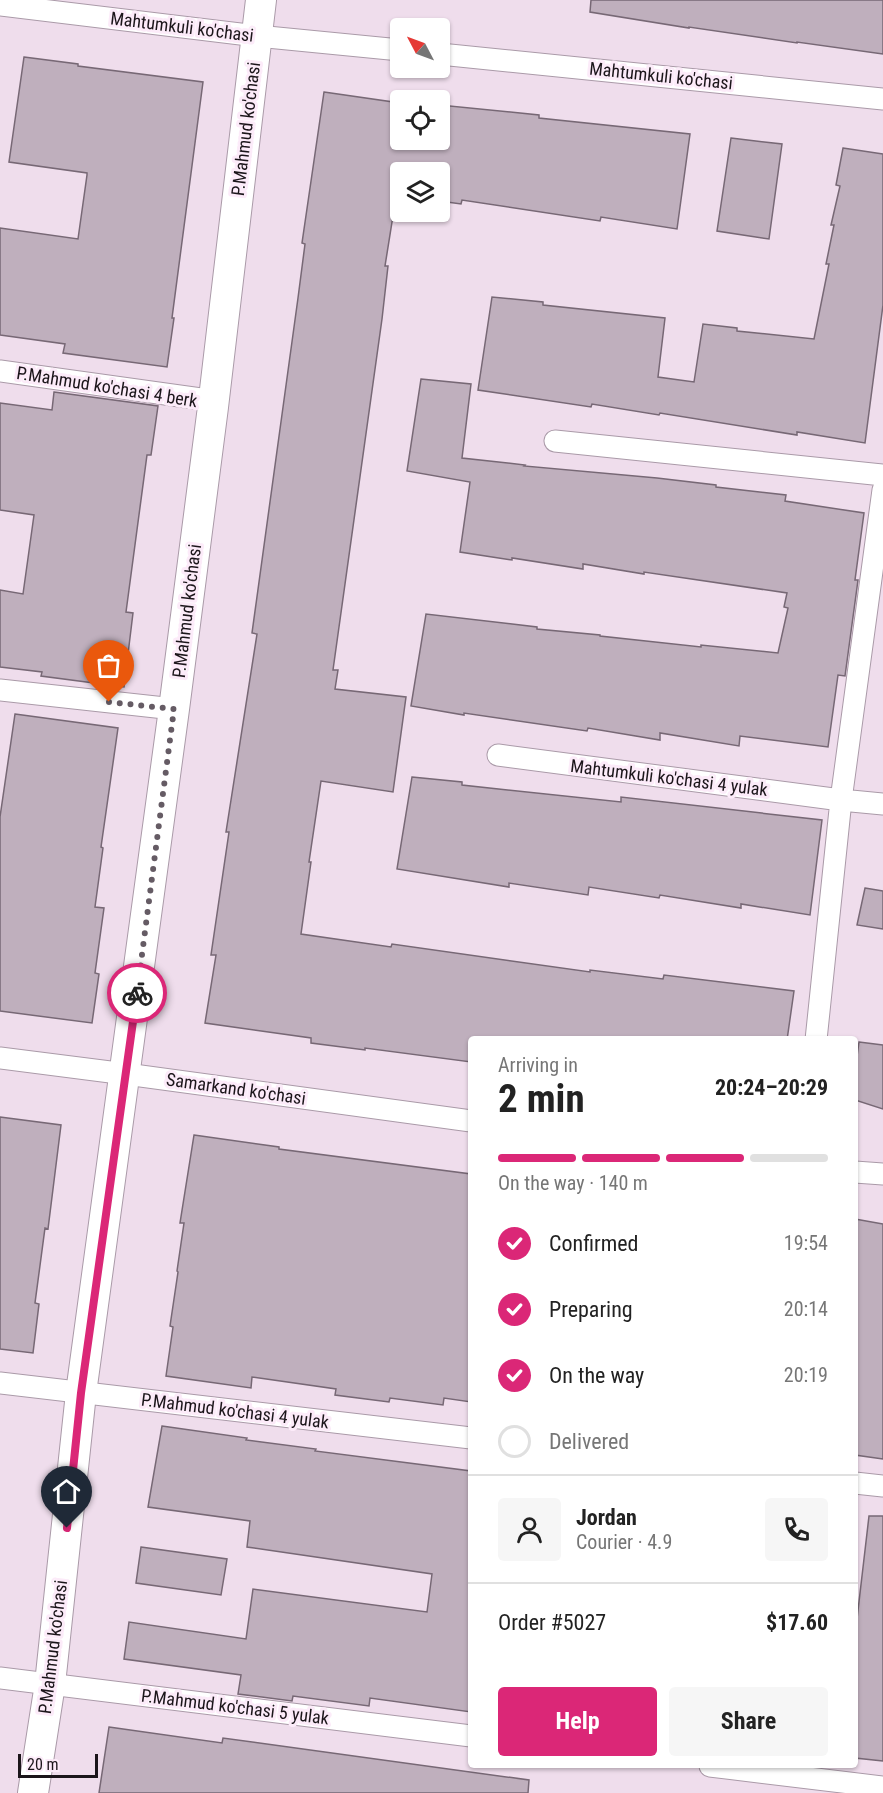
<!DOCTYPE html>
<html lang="en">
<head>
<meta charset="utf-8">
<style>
  body { margin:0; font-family:"Roboto Condensed",sans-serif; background:#f6f6f6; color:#222; height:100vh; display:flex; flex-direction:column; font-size:22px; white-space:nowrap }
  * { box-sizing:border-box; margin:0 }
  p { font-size:20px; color:#767676 }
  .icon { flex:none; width:33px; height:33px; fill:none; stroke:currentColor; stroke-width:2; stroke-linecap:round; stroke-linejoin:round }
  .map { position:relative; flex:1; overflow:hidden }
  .side { position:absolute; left:468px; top:1036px; width:390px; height:732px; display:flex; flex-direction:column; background:#fff; border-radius:6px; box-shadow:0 2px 4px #0004 }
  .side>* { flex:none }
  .needle { width:39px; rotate:311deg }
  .fabs { position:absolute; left:390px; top:18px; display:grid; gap:12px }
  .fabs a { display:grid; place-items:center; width:60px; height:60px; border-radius:6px; background:#fff; box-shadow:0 2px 4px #0004; font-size:30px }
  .scale { position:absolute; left:18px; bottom:15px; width:80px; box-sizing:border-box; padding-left:6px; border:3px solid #1b151a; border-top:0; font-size:16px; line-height:21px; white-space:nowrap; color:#1b151a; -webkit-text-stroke:4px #fcebf9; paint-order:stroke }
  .pin { position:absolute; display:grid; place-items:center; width:51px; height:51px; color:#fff; margin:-62px -26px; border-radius:50% 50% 50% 0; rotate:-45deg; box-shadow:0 0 6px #0007 }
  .pin .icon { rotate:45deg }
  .courier { position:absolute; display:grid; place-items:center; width:60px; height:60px; margin:-30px; border:4px solid #db2777; border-radius:50%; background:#fff; color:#222; box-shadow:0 2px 8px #0007 }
  .head em { font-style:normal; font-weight:700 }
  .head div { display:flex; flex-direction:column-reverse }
  .head { display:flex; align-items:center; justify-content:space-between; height:102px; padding:0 30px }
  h1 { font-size:39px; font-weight:700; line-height:45px }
  .bar { display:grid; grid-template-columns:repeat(4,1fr); gap:9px 6px; align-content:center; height:72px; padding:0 30px }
  .bar i { height:8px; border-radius:4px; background:#e0e0e0 }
  .bar .selected { background:#db2777 }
  .bar p { grid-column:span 4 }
  .line { display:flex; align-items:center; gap:15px; padding:0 30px; border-top:2px solid #e0e0e0 }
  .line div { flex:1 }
  .round { display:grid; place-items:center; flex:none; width:63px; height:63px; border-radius:6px; background:#f6f6f6 }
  ol { padding:0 30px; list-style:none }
  li { display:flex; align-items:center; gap:18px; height:66px }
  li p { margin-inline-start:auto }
  li .icon { padding:6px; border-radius:50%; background:#db2777; color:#fff; stroke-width:4 }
  li:last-child { color:#767676 }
  li i { width:33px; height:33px; border:3px solid #e0e0e0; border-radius:50% }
  .button { display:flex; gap:12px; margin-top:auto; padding:12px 30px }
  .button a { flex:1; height:69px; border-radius:6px; background:#db2777; color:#fff; font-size:24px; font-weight:700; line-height:69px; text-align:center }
  .button a+a { background:#f6f6f6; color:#222 }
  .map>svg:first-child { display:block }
  .building { fill:#bfafbd; stroke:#776875; stroke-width:1.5 }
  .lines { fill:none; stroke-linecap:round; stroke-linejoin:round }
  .street-casing { stroke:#aa9aa8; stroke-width:23 }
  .secondary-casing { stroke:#aa9aa8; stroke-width:32 }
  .street { stroke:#fff; stroke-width:21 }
  .secondary { stroke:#fff; stroke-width:30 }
  .done { stroke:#655b64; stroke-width:6; stroke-dasharray:0 10.8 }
  .route { stroke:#db2777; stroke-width:8 }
  .labels { text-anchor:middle; stroke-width:6; stroke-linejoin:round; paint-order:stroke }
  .street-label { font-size:18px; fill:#1b151a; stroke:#fcebf9 }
</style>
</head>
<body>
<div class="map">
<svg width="883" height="1793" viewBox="0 0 883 1793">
  <rect width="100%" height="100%" fill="#efddec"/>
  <!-- building -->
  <path class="building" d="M 591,0 L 883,0 L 883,54 L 797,42 L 797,43 L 689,27 L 689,28 L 590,12 Z
    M 24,57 L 78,64 L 78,66 L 203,82 L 172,318 L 174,318 L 167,367 L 63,353 L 65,344 L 0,335 L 0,228 L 78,239 L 87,175 L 87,173 L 9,162 Z
    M 324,92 L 400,103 L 400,140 L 440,140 L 440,105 L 539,115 L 539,118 L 690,134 L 677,229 L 601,217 L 600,221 L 462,200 L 461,204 L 440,201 L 440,172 L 400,172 L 385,266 L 388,266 L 382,319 L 333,670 L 338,670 L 335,689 L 406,697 L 393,792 L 321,781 L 309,862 L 311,862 L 301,934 L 391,947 L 392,944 L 590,972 L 590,970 L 663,979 L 664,975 L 794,991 L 787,1040 L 471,1040 L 471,1062 L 365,1048 L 365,1050 L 311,1043 L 311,1038 L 205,1023 L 216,955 L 211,955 L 229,832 L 226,832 L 257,634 L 252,633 L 298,298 L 305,244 L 302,243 Z
    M 731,138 L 782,144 L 769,239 L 717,231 Z
    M 843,148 L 883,154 L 883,305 L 865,443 L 797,432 L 797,435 L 660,413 L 659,415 L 592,404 L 591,407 L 478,390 L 492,297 L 543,302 L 543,305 L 665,318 L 658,377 L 694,382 L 703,324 L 737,328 L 737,331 L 814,339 L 829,264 L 826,264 L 834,225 L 831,225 L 840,186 L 836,185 Z
    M 421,379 L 471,384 L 462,458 L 525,465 L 524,466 L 657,478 L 716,485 L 716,487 L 786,495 L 785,501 L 864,513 L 855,580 L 858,580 L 845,676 L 838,675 L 828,747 L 740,736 L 739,746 L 660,733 L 660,740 L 588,728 L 587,731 L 464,713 L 464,715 L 411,706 L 426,614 L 537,627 L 537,629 L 600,635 L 600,636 L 701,647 L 701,645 L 778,653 L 788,608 L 784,607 L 787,593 L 644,572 L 644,574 L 583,564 L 583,569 L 512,558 L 512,560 L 460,552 L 470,482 L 407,471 Z
    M 54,392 L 158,406 L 151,455 L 147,455 L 126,612 L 133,613 L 124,687 L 41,676 L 42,672 L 0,667 L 0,590 L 23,594 L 34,515 L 0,510 L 0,403 L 52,410 Z
    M 15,714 L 118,728 L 101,847 L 103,848 L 95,907 L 104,908 L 95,973 L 99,974 L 92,1023 L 0,1011 L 0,817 Z
    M 412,777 L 462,782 L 462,785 L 621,802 L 621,797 L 822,820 L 810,915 L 741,904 L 741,908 L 660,895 L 659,898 L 589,887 L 588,895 L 509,883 L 509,887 L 397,869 Z
    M 865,888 L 883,891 L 883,929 L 857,925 Z
    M 859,1042 L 883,1045 L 883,1109 L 855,1100 L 855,1056 L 857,1056 Z
    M 0,1117 L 61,1125 L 48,1229 L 45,1228 L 35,1303 L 39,1304 L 33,1353 L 0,1349 Z
    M 194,1135 L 279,1147 L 279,1149 L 471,1174 L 471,1402 L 444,1398 L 443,1405 L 390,1398 L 389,1402 L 335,1395 L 336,1389 L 252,1377 L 251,1388 L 166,1376 L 173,1327 L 170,1326 L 178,1272 L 177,1271 L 184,1223 L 180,1223 Z
    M 855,1219 L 883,1224 L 883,1459 L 855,1455 Z
    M 162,1426 L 247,1438 L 246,1440 L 316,1449 L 315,1451 L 471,1471 L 471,1712 L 370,1698 L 369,1706 L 293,1696 L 292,1701 L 238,1694 L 241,1675 L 124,1659 L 129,1622 L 246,1639 L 253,1589 L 427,1612 L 432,1574 L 247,1547 L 250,1521 L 148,1507 Z
    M 869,1516 L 883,1516 L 883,1761 L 855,1758 L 855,1636 Z
    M 141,1547 L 227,1559 L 221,1595 L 136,1583 Z
    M 109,1727 L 222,1743 L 223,1738 L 529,1780 L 528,1793 L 99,1793 Z"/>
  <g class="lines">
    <defs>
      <path id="street" d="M 0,5 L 257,36 L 400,50
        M 440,54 L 883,99
        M 0,371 L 201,399 L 213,407
        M 555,441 L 883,475
        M 0,690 L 174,709
        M 498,755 L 841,800 L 883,804
        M 816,1040 L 841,800 L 883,490
        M 0,1058 L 126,1074 L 471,1121
        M 855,1172 L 883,1174
        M 0,1383 L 471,1438
        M 855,1483 L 883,1486
        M 0,1678 L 471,1736
        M 710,1766 L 883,1787"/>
      <path id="secondary" d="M 33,1793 L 50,1684 L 81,1393 L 174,709 L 213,407 L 261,0"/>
    </defs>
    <!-- street casing -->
    <use href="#street" class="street-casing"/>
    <!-- secondary casing -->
    <use href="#secondary" class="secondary-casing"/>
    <!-- street -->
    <use href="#street" class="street"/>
    <!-- secondary -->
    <use href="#secondary" class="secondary"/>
  </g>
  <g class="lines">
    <!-- done -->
    <path class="done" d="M 109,702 L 174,709 L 137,993"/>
    <!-- route -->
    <path class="route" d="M 67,1528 L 81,1393 L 137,993"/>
  </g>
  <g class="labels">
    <!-- street labels -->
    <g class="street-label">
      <text transform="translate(182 27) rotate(7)" y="6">Mahtumkuli ko'chasi</text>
      <text transform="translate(661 76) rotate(6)" y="6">Mahtumkuli ko'chasi</text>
      <text transform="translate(246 129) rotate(-83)" y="6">P.Mahmud ko'chasi</text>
      <text transform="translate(107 387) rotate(9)" y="6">P.Mahmud ko'chasi 4 berk</text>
      <text transform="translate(187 611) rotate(-83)" y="6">P.Mahmud ko'chasi</text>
      <text transform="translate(669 778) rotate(7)" y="6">Mahtumkuli ko'chasi 4 yulak</text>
      <text transform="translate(236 1089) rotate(8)" y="6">Samarkand ko'chasi</text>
      <text transform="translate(235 1411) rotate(7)" y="6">P.Mahmud ko'chasi 4 yulak</text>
      <text transform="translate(53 1647) rotate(-83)" y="6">P.Mahmud ko'chasi</text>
      <text transform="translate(235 1707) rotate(7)" y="6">P.Mahmud ko'chasi 5 yulak</text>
    </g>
  </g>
</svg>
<div class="fabs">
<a><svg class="needle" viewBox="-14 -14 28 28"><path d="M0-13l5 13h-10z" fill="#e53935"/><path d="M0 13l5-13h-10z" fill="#767676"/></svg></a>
<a><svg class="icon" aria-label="locate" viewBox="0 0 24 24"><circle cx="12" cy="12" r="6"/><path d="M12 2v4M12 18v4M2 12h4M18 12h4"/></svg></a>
<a><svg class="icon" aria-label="layers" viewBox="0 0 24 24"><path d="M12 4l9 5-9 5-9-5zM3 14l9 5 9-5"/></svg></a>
</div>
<div class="scale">20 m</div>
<div class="pin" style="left:109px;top:702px;background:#ea580c"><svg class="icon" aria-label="bag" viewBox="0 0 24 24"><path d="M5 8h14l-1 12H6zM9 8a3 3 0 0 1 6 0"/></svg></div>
<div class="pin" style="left:67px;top:1528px;background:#1f2937"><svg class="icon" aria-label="home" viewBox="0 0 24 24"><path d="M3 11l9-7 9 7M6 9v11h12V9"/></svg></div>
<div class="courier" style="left:137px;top:993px"><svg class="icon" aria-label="bike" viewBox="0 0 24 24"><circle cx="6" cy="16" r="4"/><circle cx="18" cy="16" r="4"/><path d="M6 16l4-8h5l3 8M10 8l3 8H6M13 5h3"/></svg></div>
<section class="side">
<div class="head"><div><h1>2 min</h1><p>Arriving in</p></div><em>20:24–20:29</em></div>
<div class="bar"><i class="selected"></i><i class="selected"></i><i class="selected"></i><i></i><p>On the way · 140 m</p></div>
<ol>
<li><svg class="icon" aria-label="check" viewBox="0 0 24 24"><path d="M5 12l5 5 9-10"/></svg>Confirmed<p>19:54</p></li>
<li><svg class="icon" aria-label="check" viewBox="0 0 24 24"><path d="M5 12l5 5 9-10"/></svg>Preparing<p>20:14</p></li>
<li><svg class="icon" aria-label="check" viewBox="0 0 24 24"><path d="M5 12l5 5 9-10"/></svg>On the way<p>20:19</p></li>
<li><i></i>Delivered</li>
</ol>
<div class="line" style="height:108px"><a class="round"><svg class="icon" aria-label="person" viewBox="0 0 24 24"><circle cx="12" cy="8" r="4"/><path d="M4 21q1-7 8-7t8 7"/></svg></a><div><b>Jordan</b><p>Courier · 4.9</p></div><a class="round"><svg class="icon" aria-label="phone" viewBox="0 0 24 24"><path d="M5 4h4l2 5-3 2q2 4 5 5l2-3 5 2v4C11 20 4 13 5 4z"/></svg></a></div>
<div class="line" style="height:78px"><div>Order #5027</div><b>$17.60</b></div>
<div class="button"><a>Help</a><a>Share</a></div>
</section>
</div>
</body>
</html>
